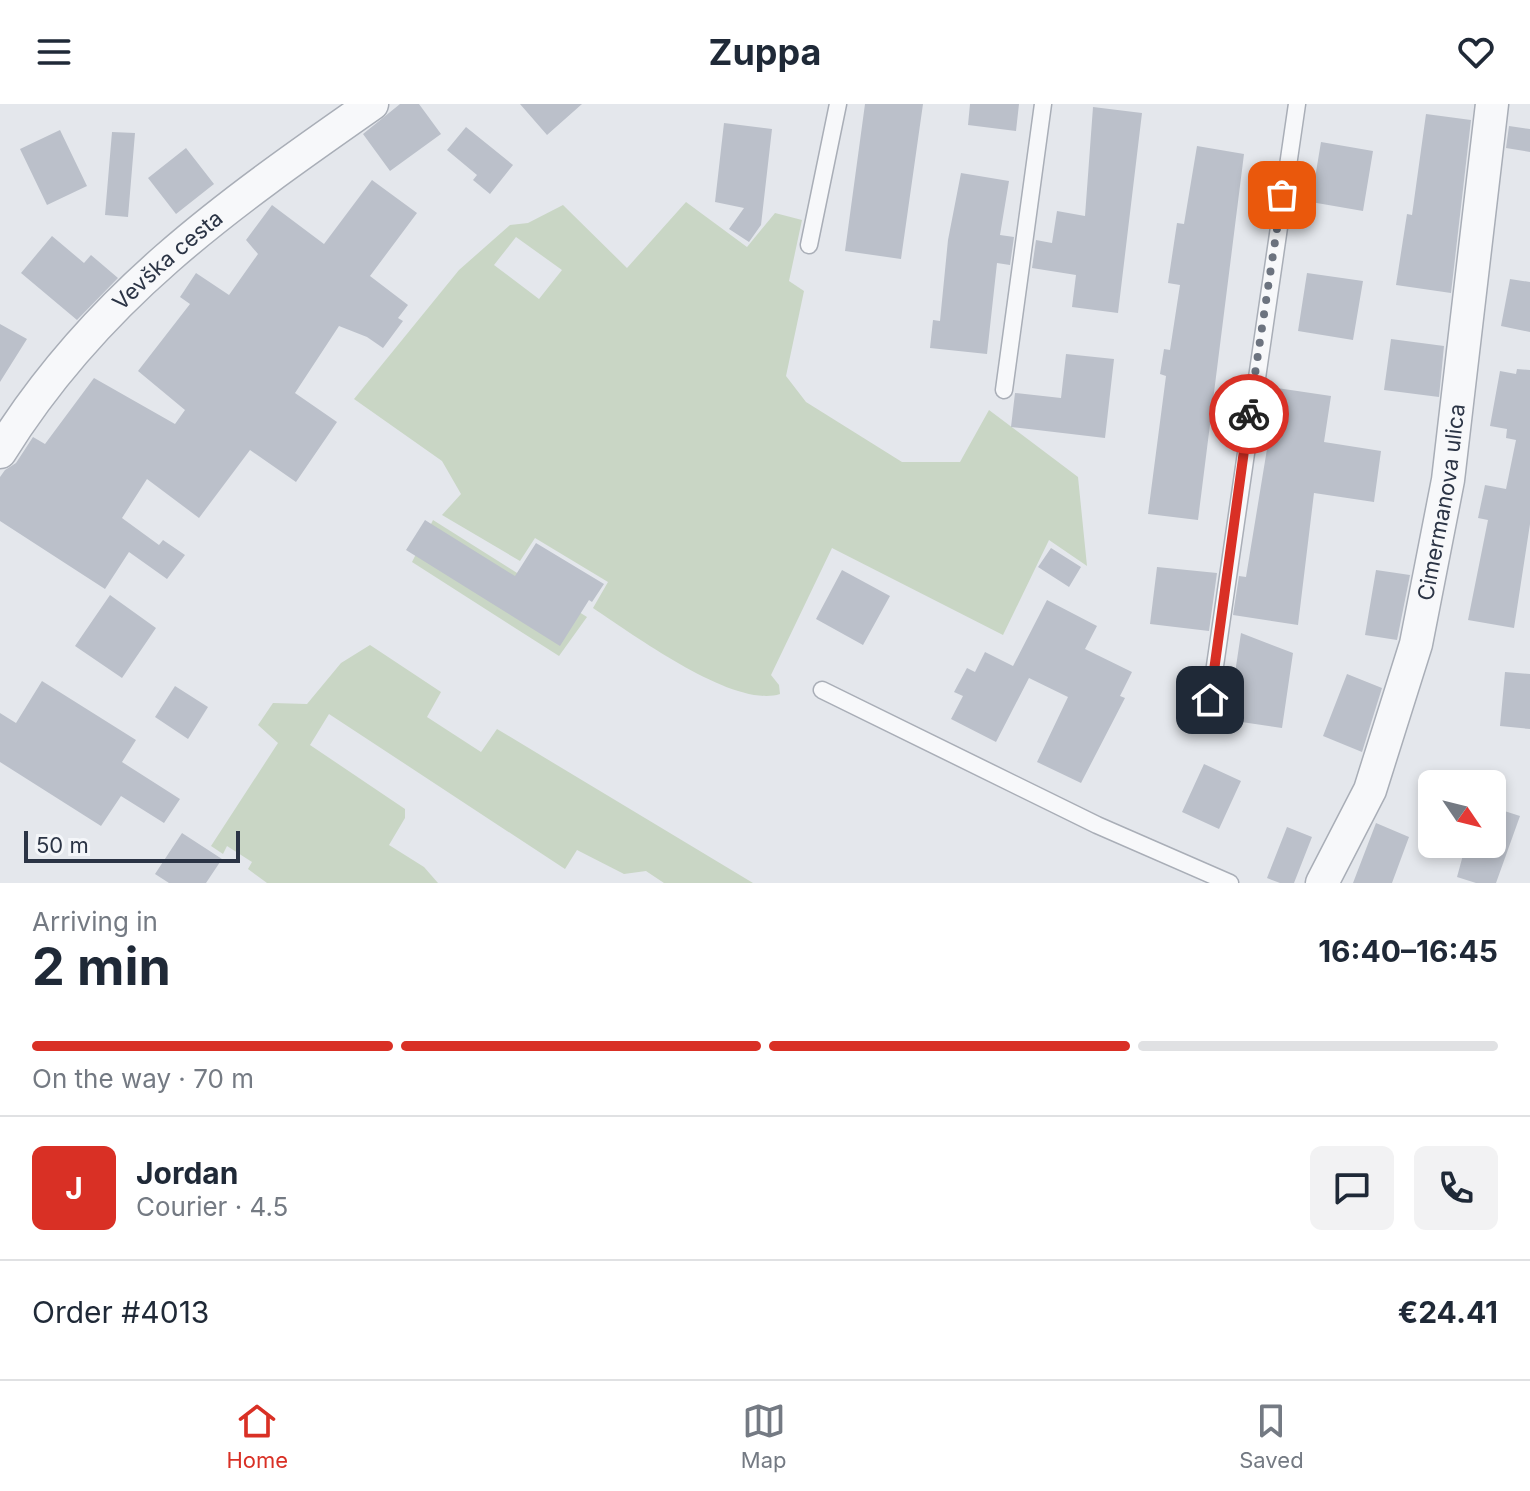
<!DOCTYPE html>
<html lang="en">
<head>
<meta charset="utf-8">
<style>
  body { margin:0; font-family:Inter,sans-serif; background:#f2f2f3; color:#1f2937; height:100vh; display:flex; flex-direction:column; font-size:30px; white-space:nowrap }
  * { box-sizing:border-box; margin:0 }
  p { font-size:26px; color:#747a83 }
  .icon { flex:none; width:44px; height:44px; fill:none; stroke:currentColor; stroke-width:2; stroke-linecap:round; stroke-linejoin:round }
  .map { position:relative; height:779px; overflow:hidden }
  .sheet { display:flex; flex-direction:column; background:#fff; flex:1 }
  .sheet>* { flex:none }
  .needle { width:52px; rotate:125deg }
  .tools { position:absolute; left:1418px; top:666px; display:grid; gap:16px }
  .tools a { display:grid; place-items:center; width:88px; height:88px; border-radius:12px; background:#fff; box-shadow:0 4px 12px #0003; font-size:40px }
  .scale { position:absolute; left:24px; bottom:20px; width:216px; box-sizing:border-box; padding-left:8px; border:4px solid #2b3445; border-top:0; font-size:22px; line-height:28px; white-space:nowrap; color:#2b3445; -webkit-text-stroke:6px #f4f6f9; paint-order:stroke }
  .pin { position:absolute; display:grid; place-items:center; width:68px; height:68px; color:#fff; margin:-34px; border-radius:16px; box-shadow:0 4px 12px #0006 }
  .courier { position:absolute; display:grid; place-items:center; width:80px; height:80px; margin:-40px; border:6px solid #d93025; border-radius:50%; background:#fff; color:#222; box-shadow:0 2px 10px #0007 }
  .headline em { font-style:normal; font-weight:700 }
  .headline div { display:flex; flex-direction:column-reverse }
  .headline { display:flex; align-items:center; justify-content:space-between; height:136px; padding:0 32px }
  h1 { font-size:52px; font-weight:700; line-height:60px }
  .bar { display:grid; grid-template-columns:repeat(4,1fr); gap:12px 8px; align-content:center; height:96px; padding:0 32px }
  .bar i { height:10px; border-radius:6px; background:#e0e1e3 }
  .bar .active { background:#d93025 }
  .bar p { grid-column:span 4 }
  .line { display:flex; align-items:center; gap:20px; padding:0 32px; border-top:2px solid #e0e1e3 }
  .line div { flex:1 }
  .round { display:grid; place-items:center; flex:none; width:84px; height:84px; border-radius:12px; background:#f2f2f3 }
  header { display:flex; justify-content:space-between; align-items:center; height:104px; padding:0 32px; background:#fff; font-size:36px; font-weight:700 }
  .tab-bar { display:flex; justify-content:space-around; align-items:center; height:112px; border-top:2px solid #e0e1e3; background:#fff; font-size:22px; color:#747a83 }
  .tab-bar a { display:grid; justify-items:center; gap:4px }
  .tab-bar .active { color:#d93025 }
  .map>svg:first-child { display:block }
  .green { fill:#c9d6c5; fill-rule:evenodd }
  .building { fill:#bbc0ca }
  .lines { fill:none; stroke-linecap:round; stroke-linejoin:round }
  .lane-casing { stroke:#a9aeb7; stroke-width:19 }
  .street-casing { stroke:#a9aeb7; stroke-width:35 }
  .lane { stroke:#f7f8fa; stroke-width:16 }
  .street { stroke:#f7f8fa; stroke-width:32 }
  .done { stroke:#6c737f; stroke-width:8; stroke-dasharray:0 14.4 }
  .route { stroke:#d93025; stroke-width:10 }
  .labels { text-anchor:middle; stroke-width:6; stroke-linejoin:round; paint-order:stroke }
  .street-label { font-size:22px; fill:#2b3445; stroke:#f4f6f9 }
</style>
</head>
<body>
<header><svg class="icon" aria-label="menu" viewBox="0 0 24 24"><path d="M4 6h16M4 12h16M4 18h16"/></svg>Zuppa<svg class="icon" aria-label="heart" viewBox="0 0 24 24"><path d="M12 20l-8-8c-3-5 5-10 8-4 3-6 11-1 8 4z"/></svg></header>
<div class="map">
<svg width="1530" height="779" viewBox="0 0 1530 779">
  <rect width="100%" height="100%" fill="#e4e7ec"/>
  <!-- green -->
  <path class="green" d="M 686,98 L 747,143 L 775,109 L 802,116 L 789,177 L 804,187 L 786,272 L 806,298 L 902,358 L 960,358 L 989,306 L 1078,373 L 1087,462 L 1049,436 L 1003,531 L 832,444 L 771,571 L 779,581 L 780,590 C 734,605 634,531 593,504 L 608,478 L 535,434 L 520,457 L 442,411 L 461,390 L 442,357 L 354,295 L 459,166 L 510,121 L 528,119 L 563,101 L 627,164 ZM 516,133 L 562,166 L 539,195 L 494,161 Z
    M 433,416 L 587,513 L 559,552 L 412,458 Z
    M 370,541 L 441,588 L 427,613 L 481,648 L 497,625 L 753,779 L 664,779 L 646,767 L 624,770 L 577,746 L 565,765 L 329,610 L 310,641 L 405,705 L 405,714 L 389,741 L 424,763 L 438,779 L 267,779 L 248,765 L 252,758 L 227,742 L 223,750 L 211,742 L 278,639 L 258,621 L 273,599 L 307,600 L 341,559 Z"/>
  <!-- building -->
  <path class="building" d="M 400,0 L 419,0 L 441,30 L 390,67 L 363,30 Z
    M 520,0 L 582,0 L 547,31 Z
    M 865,0 L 923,0 L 901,155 L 845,147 Z
    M 970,0 L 1019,0 L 1016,27 L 968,21 Z
    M 1093,3 L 1142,9 L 1118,209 L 1072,203 L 1076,171 L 1032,164 L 1036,136 L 1052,139 L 1057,107 L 1085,112 Z
    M 1426,10 L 1471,16 L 1451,189 L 1396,181 L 1407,110 L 1412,111 Z
    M 724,19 L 772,25 L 761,121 L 749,138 L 729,125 L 744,104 L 715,98 Z
    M 1509,22 L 1530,25 L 1530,48 L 1506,44 Z
    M 466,23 L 513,61 L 490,90 L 473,76 L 477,71 L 447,46 Z
    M 60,26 L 87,82 L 47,101 L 20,45 Z
    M 112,28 L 135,29 L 128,113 L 105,111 Z
    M 1321,38 L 1373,47 L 1363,107 L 1311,98 Z
    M 1197,42 L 1244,50 L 1198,416 L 1148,410 L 1166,272 L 1160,270 L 1164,245 L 1170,246 L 1180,181 L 1168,179 L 1177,119 L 1184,120 Z
    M 186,44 L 214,80 L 176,110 L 148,74 Z
    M 961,69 L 1009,77 L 1000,131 L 1014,133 L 1010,161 L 997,159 L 987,250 L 930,244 L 933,216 L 940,217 L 948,136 Z
    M 372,76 L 417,109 L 370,172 L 408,201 L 398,214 L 403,217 L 383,244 L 367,233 L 339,222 L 295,289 L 337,318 L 296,378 L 250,346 L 199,414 L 147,375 L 122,414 L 159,441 L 163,436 L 185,451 L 167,475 L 129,448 L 105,485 L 0,417 L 0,373 L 5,366 L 16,359 L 33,333 L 45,340 L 94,274 L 175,320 L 185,306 L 138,267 L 190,200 L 180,193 L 196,169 L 229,191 L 258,150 L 246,136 L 272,101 L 324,140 Z
    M 52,132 L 84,159 L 91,151 L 118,174 L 77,216 L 21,169 Z
    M 1307,169 L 1363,177 L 1353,236 L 1298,227 Z
    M 1510,175 L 1530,178 L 1530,228 L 1501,222 Z
    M 0,220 L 27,235 L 0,278 Z
    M 1391,235 L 1444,242 L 1439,293 L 1384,286 Z
    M 1066,250 L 1114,255 L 1105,334 L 1011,323 L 1015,289 L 1061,294 Z
    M 1517,265 L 1530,266 L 1530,420 L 1514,524 L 1468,516 L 1488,416 L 1478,414 L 1485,381 L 1506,385 L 1516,336 L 1506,334 L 1507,325 L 1490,322 L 1500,267 L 1516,270 Z
    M 1277,284 L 1331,292 L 1324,338 L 1381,347 L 1374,398 L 1314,389 L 1298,521 L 1233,511 L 1239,472 L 1246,473 Z
    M 425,416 L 515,472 L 536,439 L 604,480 L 592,498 L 589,496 L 560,542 L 406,446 Z
    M 1051,444 L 1081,463 L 1069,483 L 1038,463 Z
    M 1157,463 L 1217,469 L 1209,527 L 1150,520 Z
    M 842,466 L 890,492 L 863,541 L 816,515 Z
    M 1376,466 L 1410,471 L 1397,536 L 1365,531 Z
    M 110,491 L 156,524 L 122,574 L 75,542 Z
    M 1047,496 L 1097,522 L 1085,545 L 1132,568 L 1120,592 L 1125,594 L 1081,679 L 1037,658 L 1068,593 L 1029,574 L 996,638 L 951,615 L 963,592 L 954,588 L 967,564 L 975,568 L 985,548 L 1013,562 Z
    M 1241,529 L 1293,549 L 1282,624 L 1228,616 Z
    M 1505,568 L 1530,570 L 1530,625 L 1500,622 Z
    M 1347,570 L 1382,584 L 1362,648 L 1323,632 Z
    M 42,577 L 136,636 L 122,658 L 180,695 L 164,719 L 121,692 L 101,722 L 0,658 L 0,609 L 16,619 Z
    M 175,582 L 208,603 L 188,635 L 155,613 Z
    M 1204,660 L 1241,677 L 1219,725 L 1182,708 Z
    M 1492,703 L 1520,712 L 1496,779 L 1476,779 L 1457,773 L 1466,740 L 1492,740 Z
    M 1376,719 L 1409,733 L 1392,779 L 1353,779 Z
    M 1287,723 L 1312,733 L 1294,779 L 1280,779 L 1267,774 Z
    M 182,729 L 222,755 L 206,779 L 169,779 L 155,770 Z"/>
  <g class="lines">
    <defs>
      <path id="lane" d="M 809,141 L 838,0
        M 1004,286 L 1043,0
        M 822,586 L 1097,721 L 1230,779
        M 1210,596 L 1297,0"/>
      <g id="street">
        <path id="s1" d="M 0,348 C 96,193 226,102 372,0"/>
        <path id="s2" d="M 1322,779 L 1370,686 L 1416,540 L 1448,376 L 1492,0"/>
      </g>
    </defs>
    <!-- lane casing -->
    <use href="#lane" class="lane-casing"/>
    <!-- street casing -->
    <use href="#street" class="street-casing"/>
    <!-- lane -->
    <use href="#lane" class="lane"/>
    <!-- street -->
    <use href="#street" class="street"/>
  </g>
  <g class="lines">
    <!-- done -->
    <path class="done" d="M 1249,310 L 1282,91"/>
    <!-- route -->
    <path class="route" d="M 1210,596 L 1249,310"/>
  </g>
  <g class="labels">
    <!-- street labels -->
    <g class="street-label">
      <text dy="8" stroke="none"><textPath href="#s1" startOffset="256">Vevška cesta</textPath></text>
      <text dy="8" stroke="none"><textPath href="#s2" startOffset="402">Cimermanova ulica</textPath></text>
    </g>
  </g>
</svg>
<div class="tools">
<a><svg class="needle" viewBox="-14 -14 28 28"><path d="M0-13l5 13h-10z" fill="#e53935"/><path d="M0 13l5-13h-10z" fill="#747a83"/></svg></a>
</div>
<div class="scale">50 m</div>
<div class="pin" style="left:1282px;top:91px;background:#ea580c"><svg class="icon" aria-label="bag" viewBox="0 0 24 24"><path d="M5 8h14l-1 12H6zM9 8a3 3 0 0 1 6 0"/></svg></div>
<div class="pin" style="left:1210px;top:596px;background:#1f2937"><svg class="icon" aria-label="home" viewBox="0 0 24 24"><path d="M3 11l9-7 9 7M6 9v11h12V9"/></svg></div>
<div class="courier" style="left:1249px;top:310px"><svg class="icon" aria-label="bike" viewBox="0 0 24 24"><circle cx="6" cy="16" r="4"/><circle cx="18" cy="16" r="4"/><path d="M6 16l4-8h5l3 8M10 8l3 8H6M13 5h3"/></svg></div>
</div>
<section class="sheet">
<div class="headline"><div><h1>2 min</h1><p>Arriving in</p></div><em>16:40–16:45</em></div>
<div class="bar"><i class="active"></i><i class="active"></i><i class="active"></i><i></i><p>On the way · 70 m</p></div>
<div class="line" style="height:144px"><b class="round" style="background:#d93025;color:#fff">J</b><div><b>Jordan</b><p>Courier · 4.5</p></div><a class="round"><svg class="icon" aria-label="chat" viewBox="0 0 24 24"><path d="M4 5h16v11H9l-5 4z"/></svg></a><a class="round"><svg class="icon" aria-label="phone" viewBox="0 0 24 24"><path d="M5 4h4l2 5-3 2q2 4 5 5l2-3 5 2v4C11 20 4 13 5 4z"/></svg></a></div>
<div class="line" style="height:104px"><div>Order #4013</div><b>€24.41</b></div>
</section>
<nav class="tab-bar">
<a class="active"><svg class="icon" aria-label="home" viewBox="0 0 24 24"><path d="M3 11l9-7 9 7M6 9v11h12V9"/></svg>Home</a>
<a><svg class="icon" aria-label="map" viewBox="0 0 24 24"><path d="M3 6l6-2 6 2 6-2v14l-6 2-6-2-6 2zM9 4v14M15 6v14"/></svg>Map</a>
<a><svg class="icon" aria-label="saved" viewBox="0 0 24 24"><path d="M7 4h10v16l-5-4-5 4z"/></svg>Saved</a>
</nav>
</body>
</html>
